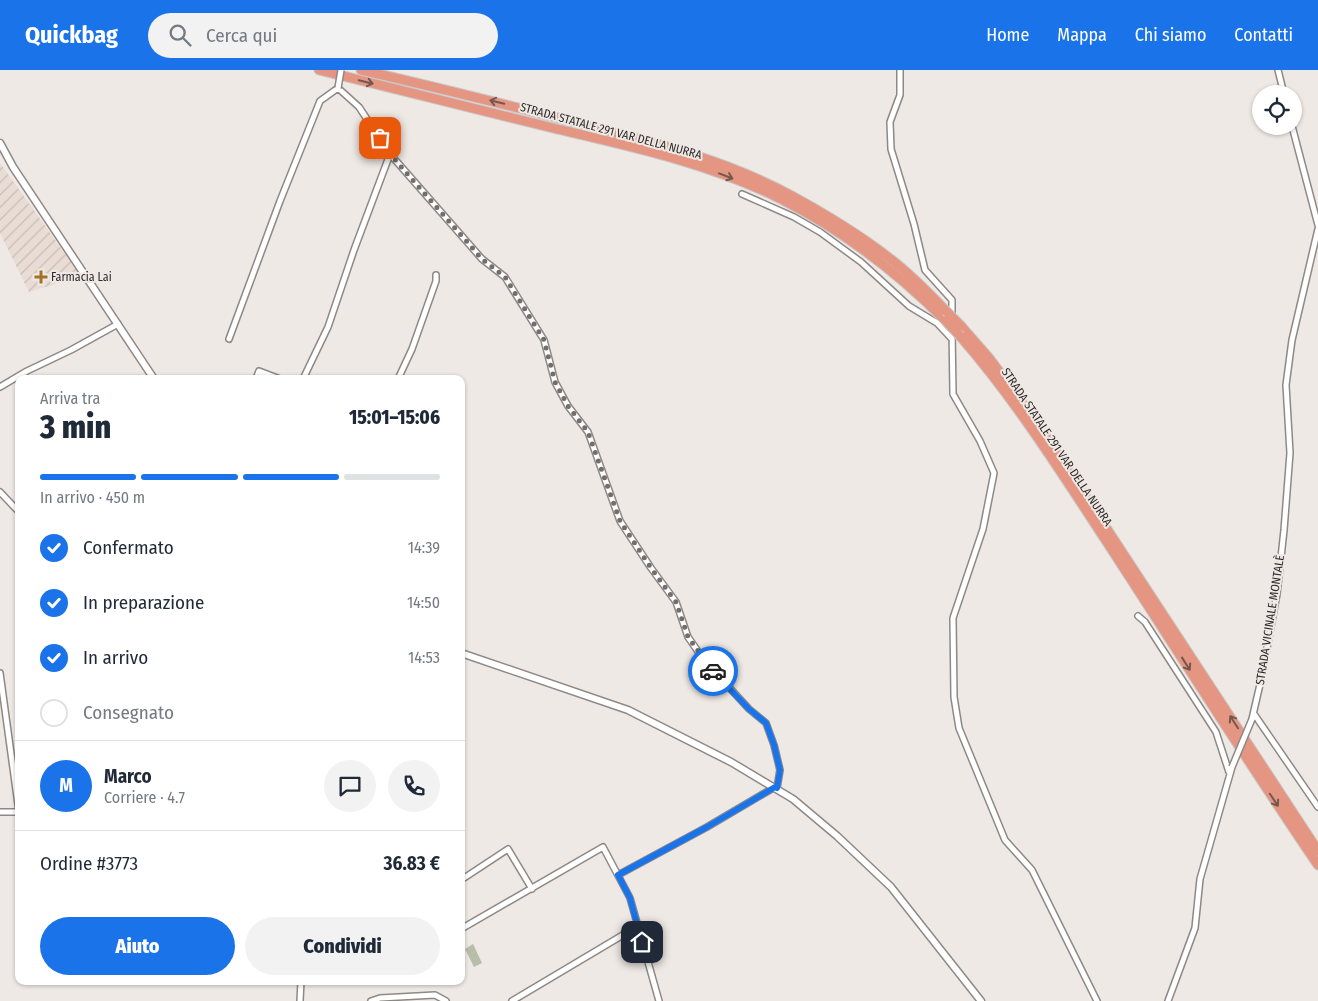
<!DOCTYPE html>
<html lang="it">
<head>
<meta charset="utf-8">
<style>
  body { margin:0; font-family:"Fira Sans Condensed",sans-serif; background:#f2f2f3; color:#1f2937; height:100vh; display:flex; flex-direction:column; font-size:19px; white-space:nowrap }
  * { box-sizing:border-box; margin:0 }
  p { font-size:16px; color:#747a83 }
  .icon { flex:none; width:28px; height:28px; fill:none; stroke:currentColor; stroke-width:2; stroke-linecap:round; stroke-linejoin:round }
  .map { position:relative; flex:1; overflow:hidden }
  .side { position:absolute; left:15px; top:305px; width:450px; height:610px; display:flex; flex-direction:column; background:#fff; border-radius:10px; box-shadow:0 1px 4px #0004 }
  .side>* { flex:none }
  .tools { position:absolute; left:1252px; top:15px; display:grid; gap:10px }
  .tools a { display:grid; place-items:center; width:50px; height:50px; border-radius:50%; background:#fff; box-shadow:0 1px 4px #0004; font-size:25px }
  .pin { position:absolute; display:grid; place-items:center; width:42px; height:42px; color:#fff; margin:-21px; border-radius:10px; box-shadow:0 2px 8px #0006 }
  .courier { position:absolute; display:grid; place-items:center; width:50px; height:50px; margin:-25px; border:4px solid #1a73e8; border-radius:50%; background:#fff; color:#222; box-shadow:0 1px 6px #0007 }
  .head em { font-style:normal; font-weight:800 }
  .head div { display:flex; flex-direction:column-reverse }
  .head { display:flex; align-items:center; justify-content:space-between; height:85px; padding:0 25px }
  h1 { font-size:32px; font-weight:800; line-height:38px }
  .bar { display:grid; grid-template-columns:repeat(4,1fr); gap:8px 5px; align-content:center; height:60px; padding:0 25px }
  .bar i { height:6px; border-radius:4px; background:#e0e1e3 }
  .bar .current { background:#1a73e8 }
  .bar p { grid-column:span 4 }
  .line { display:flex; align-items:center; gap:12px; padding:0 25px; border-top:1px solid #e0e1e3 }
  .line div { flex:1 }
  .round { display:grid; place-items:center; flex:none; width:52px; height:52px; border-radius:26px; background:#f2f2f3 }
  ol { padding:0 25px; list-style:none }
  li { display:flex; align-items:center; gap:15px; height:55px }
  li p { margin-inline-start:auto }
  li .icon { padding:5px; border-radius:50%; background:#1a73e8; color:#fff; stroke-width:4 }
  li:last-child { color:#747a83 }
  li i { width:28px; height:28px; border:2px solid #e0e1e3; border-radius:50% }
  .primary-button { display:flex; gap:10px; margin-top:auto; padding:10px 25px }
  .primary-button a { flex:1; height:58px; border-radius:30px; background:#1a73e8; color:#fff; font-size:20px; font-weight:800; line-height:58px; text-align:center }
  .primary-button a+a { background:#f2f2f3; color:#1f2937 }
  header { display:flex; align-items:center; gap:30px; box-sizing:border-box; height:70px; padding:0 25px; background:#1a73e8; color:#fff }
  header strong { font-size:24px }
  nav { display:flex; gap:28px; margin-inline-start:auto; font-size:18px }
  .search { width:350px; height:45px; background:#f2f2f3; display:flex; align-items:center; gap:12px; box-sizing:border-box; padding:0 18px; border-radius:28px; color:#747a83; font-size:19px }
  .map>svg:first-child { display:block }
  .industrial { fill:url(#industrial-furrows) }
  .pitch { fill:#b7bda8 }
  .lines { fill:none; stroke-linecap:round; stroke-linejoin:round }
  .minor-casing { stroke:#8e8986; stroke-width:8 }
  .tertiary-casing { stroke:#8e8986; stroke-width:9 }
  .trunk-casing { stroke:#c9c8c8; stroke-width:11 }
  .minor { stroke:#fff; stroke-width:5 }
  .tertiary { stroke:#fff; stroke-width:6 }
  .trunk { stroke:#e49682; stroke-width:9 }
  .minor-bridge-casing { stroke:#8e8986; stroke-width:8; stroke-linecap:butt }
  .trunk-bridge-casing { stroke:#c9c8c8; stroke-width:11; stroke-linecap:butt }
  .minor-bridge { stroke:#fff; stroke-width:5 }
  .trunk-bridge { stroke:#e49682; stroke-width:9 }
  .oneway { stroke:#77564e }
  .done { stroke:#726e6c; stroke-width:5; stroke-dasharray:0 9 }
  .route { stroke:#1a73e8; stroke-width:6 }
  .poi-dot { fill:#a37127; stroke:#efe9e5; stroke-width:2 }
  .labels { text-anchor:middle; stroke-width:4; stroke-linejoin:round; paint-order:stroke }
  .street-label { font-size:12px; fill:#2f2c2b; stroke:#efe9e5 }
  .poi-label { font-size:12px; fill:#2f2c2b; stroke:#efe9e5; text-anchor:start }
</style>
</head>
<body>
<header>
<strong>Quickbag</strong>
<div class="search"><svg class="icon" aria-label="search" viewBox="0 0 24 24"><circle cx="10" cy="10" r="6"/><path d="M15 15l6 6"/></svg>Cerca qui</div>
<nav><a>Home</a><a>Mappa</a><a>Chi siamo</a><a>Contatti</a></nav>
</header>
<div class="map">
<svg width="1318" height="931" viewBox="0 0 1318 931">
  <defs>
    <pattern id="industrial-furrows" width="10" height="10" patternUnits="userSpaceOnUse" patternTransform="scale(1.25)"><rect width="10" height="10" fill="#e9dcd4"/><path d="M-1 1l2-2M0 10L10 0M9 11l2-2" fill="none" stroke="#c8bdb6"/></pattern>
  </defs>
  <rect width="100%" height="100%" fill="#efe9e5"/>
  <!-- industrial -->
  <path class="industrial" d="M 0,93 L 81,206 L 29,222 L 0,163 Z"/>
  <!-- pitch -->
  <path class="pitch" d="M 473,874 L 482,893 L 474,897 L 465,879 Z"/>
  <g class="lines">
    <defs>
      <path id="minor" d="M 900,0 L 900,25 L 890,52 L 891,79 L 914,154 L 925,200 L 952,230 L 952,247
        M 1278,0 L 1284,24
        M 1292,56 L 1318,155
        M 742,124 L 794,147 L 820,162 L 861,192 L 909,236 L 937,253 L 952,269
        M 952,258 L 953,324 L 980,371 L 994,403 L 983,459 L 953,548 L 954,627 L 959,658 L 1005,770 L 1032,800 L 1097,931
        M 229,269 L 280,131 L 320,31 L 338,18 L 359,37 L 390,84 L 482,189 L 505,207 L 544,270 L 555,312 L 568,336 L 588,362 L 620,451 L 651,498 L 676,532 L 688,567 L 704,590 L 749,639 L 766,653 L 774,675 L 780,700 L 777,718
        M 256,309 L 259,301 L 280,309
        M 303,309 L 328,257 L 354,180 L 390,84
        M 398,309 L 412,279 L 436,211 L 436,205
        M 0,317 L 27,301 L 71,280 L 118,254
        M 0,422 L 19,442
        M 1138,546 L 1145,552 L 1216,662 L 1229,702
        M 0,603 L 19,742
        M 1254,644 L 1318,737
        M 1252,649 L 1261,610 L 1277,524 L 1284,460 L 1290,383 L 1286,315 L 1292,270 L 1318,159
        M 0,742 L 19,742
        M 618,805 L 707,757 L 775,717
        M 461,810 L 508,779 L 532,819
        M 461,859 L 603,777 L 630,828 L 659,931
        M 300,931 L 301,911
        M 371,931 L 380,928 L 435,925 L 446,931
        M 512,931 L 638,856
        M 1168,931 L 1195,858 L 1200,809 L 1232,697"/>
      <path id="tertiary" d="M 0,73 L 13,97 L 154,309
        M 461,583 L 628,640 L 731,692 L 793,729 L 837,766 L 891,817 L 981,931"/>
      <path id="trunk" d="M 319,0 C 397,20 475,39 553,58 C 630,76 713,94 783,130 C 844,161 898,203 946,251
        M 361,0 C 432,16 503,34 574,52 C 648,71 724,89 792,126 C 825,144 858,164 888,187 C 909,203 928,222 946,241
        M 961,256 L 989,288 L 1036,351 L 1318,781
        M 960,266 C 1015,329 1059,399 1105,469 C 1176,578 1245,688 1318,795"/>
    </defs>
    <!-- minor casing -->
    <use href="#minor" class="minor-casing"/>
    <!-- tertiary casing -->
    <use href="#tertiary" class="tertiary-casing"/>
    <!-- trunk casing -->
    <use href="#trunk" class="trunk-casing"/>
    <!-- minor -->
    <use href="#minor" class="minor"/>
    <!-- tertiary -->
    <use href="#tertiary" class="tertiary"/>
    <!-- trunk -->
    <use href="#trunk" class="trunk"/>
    <defs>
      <path id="minor-bridge" d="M 338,18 L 341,0
        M 1232,697 L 1252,649"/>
      <path id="trunk-bridge" d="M 946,241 L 961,256
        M 946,251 L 960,266"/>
    </defs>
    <!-- minor-bridge casing -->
    <use href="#minor-bridge" class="minor-bridge-casing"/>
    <!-- trunk-bridge casing -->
    <use href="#trunk-bridge" class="trunk-bridge-casing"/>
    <!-- minor-bridge -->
    <use href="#minor-bridge" class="minor-bridge"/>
    <!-- trunk-bridge -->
    <use href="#trunk-bridge" class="trunk-bridge"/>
  </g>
  <!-- one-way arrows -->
  <defs><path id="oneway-shaft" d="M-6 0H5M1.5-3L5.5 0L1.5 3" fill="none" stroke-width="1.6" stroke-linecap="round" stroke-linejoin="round" transform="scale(1.25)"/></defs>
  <g class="oneway">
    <use href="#oneway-shaft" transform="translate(366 12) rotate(14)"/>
    <use href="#oneway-shaft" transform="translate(497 32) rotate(-166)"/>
    <use href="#oneway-shaft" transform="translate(726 106) rotate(21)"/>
    <use href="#oneway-shaft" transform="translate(1186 594) rotate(58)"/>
    <use href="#oneway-shaft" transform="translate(1234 652) rotate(-123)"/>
    <use href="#oneway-shaft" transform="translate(1274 730) rotate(56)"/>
  </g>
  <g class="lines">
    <!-- done -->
    <path class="done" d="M 380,68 L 390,84 L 482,189 L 505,207 L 544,270 L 555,312 L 568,336 L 588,362 L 620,451 L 651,498 L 676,532 L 688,567 L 713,601"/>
    <!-- route -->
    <path class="route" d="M 642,872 L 630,828 L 618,805 L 707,757 L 775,717 L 777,718 L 780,700 L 774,675 L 766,653 L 749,639 L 713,601"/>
  </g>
  <!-- markers -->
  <path class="poi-dot" d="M38.5 199.5h5v5h5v5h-5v5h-5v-5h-5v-5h5z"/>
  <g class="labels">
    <!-- street labels -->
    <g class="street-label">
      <text transform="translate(611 61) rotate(15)" y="4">STRADA STATALE 291 VAR DELLA NURRA</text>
      <text transform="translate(1057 377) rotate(56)" y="4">STRADA STATALE 291 VAR DELLA NURRA</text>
      <text transform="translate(1270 550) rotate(-81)" y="4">STRADA VICINALE MONTALÈ</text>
    </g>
    <!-- poi labels -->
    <g class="poi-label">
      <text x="51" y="211">Farmacia Lai</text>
    </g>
  </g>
</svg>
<div class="tools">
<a><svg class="icon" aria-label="locate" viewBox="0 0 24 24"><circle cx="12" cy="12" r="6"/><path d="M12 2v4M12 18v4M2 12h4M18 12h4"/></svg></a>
</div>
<div class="pin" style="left:380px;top:68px;background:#ea580c"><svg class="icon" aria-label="bag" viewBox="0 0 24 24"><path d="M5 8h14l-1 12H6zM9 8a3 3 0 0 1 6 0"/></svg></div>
<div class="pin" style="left:642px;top:872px;background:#1f2937"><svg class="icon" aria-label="home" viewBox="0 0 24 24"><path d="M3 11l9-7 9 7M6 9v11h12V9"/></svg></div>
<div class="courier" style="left:713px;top:601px"><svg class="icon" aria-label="car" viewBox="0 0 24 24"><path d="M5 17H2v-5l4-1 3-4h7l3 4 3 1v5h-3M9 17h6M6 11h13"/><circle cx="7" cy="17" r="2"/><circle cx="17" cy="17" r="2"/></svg></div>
<section class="side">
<div class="head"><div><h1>3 min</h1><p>Arriva tra</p></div><em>15:01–15:06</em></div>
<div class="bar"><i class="current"></i><i class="current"></i><i class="current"></i><i></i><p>In arrivo · 450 m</p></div>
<ol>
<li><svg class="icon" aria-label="check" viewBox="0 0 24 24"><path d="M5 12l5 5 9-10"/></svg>Confermato<p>14:39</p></li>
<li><svg class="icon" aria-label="check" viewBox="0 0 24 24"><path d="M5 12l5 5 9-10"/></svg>In preparazione<p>14:50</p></li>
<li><svg class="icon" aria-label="check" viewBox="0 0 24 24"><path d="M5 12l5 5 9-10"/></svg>In arrivo<p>14:53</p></li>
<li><i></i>Consegnato</li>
</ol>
<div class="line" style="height:90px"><b class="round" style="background:#1a73e8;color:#fff">M</b><div><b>Marco</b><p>Corriere · 4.7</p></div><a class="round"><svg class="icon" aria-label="chat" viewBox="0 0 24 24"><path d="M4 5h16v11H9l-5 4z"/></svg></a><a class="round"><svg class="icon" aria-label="phone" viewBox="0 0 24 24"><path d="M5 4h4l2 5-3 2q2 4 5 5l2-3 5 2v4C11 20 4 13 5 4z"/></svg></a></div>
<div class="line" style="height:65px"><div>Ordine #3773</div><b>36.83 €</b></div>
<div class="primary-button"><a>Aiuto</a><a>Condividi</a></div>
</section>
</div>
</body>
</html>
